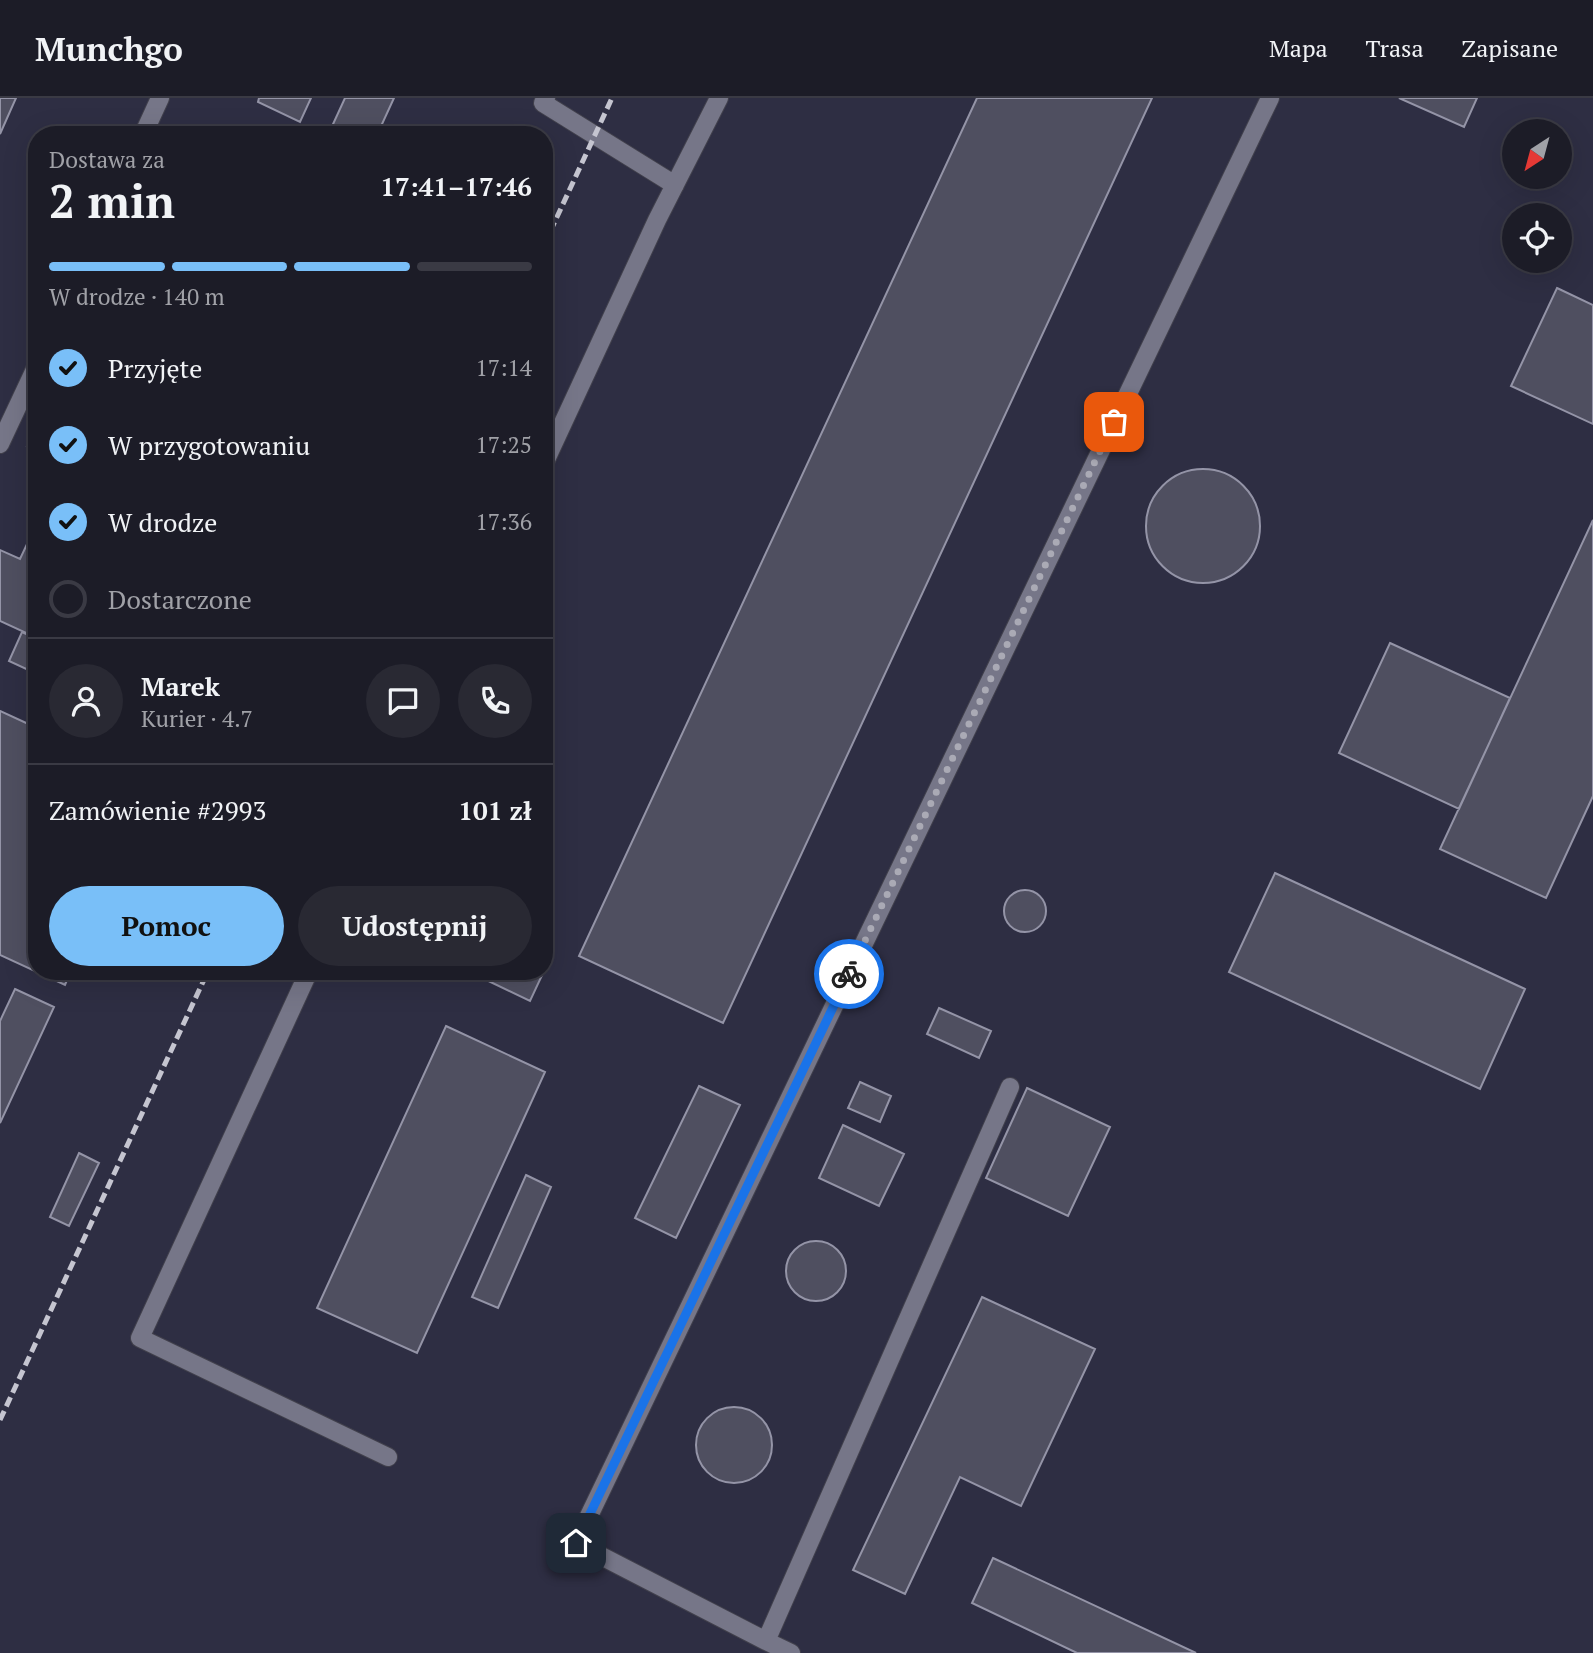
<!DOCTYPE html>
<html lang="pl">
<head>
<meta charset="utf-8">
<style>
  body { margin:0; font-family:"PT Serif",serif; background:#292933; color:#f1f3f6; height:100vh; display:flex; flex-direction:column; font-size:26px; white-space:nowrap }
  * { box-sizing:border-box; margin:0 }
  p { font-size:23px; color:#a0a1a7 }
  .icon { flex:none; width:38px; height:38px; fill:none; stroke:currentColor; stroke-width:2; stroke-linecap:round; stroke-linejoin:round }
  .map { position:relative; flex:1; overflow:hidden }
  .side { position:absolute; left:28px; top:28px; width:525px; height:854px; display:flex; flex-direction:column; background:#1c1c27; border-radius:28px; box-shadow:0 7px 28px #0002,0 0 0 2px #3a3a44 }
  .side>* { flex:none }
  .needle { width:46px; rotate:216deg }
  .controls { position:absolute; left:1502px; top:21px; display:grid; gap:14px }
  .controls a { display:grid; place-items:center; width:70px; height:70px; border-radius:50%; background:#1c1c27; box-shadow:0 7px 28px #0002,0 0 0 2px #3a3a44; font-size:35px }
  .pin { position:absolute; display:grid; place-items:center; width:60px; height:60px; color:#fff; margin:-30px; border-radius:14px; box-shadow:0 4px 10px #0006 }
  .courier { position:absolute; display:grid; place-items:center; width:70px; height:70px; margin:-35px; border:5px solid #1a73e8; border-radius:50%; background:#fff; color:#222; box-shadow:0 2px 9px #0007 }
  .headline em { font-style:normal; font-weight:700 }
  .headline div { display:flex; flex-direction:column-reverse }
  .headline { display:flex; align-items:center; justify-content:space-between; height:119px; padding:0 21px }
  h1 { font-size:46px; font-weight:700; line-height:52px }
  .bar { display:grid; grid-template-columns:repeat(4,1fr); gap:10px 7px; align-content:center; height:84px; padding:0 21px }
  .bar i { height:9px; border-radius:5px; background:#3a3a44 }
  .bar .current { background:#79bff8 }
  .bar p { grid-column:span 4 }
  .line { display:flex; align-items:center; gap:18px; padding:0 21px; border-top:2px solid #3a3a44 }
  .line div { flex:1 }
  .round { display:grid; place-items:center; flex:none; width:74px; height:74px; border-radius:37px; background:#292933 }
  ol { padding:0 21px; list-style:none }
  li { display:flex; align-items:center; gap:21px; height:77px }
  li p { margin-inline-start:auto }
  li .icon { padding:7px; border-radius:50%; background:#79bff8; color:#111; stroke-width:4 }
  li:last-child { color:#a0a1a7 }
  li i { width:38px; height:38px; border:4px solid #3a3a44; border-radius:50% }
  .primary-button { display:flex; gap:14px; margin-top:auto; padding:14px 21px }
  .primary-button a { flex:1; height:80px; border-radius:42px; background:#79bff8; color:#111; font-size:28px; font-weight:700; line-height:80px; text-align:center }
  .primary-button a+a { background:#292933; color:#f1f3f6 }
  header { display:flex; align-items:center; gap:42px; box-sizing:border-box; height:98px; padding:0 35px; background:#1c1c27; border-bottom:2px solid #3a3a44 }
  header strong { font-size:33px }
  nav { display:flex; gap:38px; margin-inline-start:auto; font-size:24px }
  .map>svg:first-child { display:block }
  .built { fill:#2e2e43; fill-rule:evenodd }
  .building { fill:#4f4f60; stroke:#9494a7; stroke-width:2 }
  .lines { fill:none; stroke-linecap:round; stroke-linejoin:round }
  .service-casing { stroke:#41404c; stroke-width:20 }
  .service { stroke:#767688; stroke-width:18 }
  .rail { stroke:#c5c5d0; stroke-width:5; stroke-dasharray:10 5; stroke-linecap:butt }
  .done { stroke:#aaaab5; stroke-width:7; stroke-dasharray:0 12.6 }
  .route { stroke:#1a73e8; stroke-width:9 }
</style>
</head>
<body>
<header>
<strong>Munchgo</strong>
<nav><a>Mapa</a><a>Trasa</a><a>Zapisane</a></nav>
</header>
<div class="map">
<svg width="1593" height="1555" viewBox="0 0 1593 1555">
  <rect width="100%" height="100%" fill="#262534"/>
  <!-- built -->
  <path class="built" d="M 0,0 L 1593,0 L 1593,1555 L 0,1555 ZM 1514,33 L 1559,33 L 1559,79 L 1514,79 ZM 37,37 L 544,37 L 544,873 L 37,873 ZM 1514,117 L 1559,117 L 1559,163 L 1514,163 Z"/>
  <!-- building -->
  <path class="building" d="M 0,0 L 16,0 L 0,36 Z
    M 259,0 L 311,0 L 300,24 L 258,4 Z
    M 345,0 L 394,0 L 377,37 L 328,37 Z
    M 977,0 L 1152,0 L 723,925 L 579,858 Z
    M 1399,0 L 1477,0 L 1464,29 Z
    M 1557,190 L 1593,207 L 1593,326 L 1511,288 Z
    M 37,327 L 37,353 L 27,348 Z
    M1146 428a57 57 0 1 1 114 0a57 57 0 1 1-114 0Z
    M 1593,422 L 1593,698 L 1546,800 L 1440,751 Z
    M 37,425 L 37,540 L 0,523 L 0,452 L 20,461 Z
    M 22,534 L 37,541 L 37,576 L 9,563 Z
    M 1390,545 L 1510,600 L 1459,711 L 1339,655 Z
    M 0,613 L 37,630 L 37,873 L 71,873 L 65,887 L 0,857 Z
    M 1275,775 L 1525,891 L 1480,991 L 1229,874 Z
    M1004 813a21 21 0 1 1 42 0a21 21 0 1 1-42 0Z
    M 481,873 L 544,873 L 530,903 L 478,878 Z
    M 15,891 L 54,909 L 0,1025 L 0,923 Z
    M 939,910 L 991,933 L 979,960 L 927,936 Z
    M 446,928 L 545,974 L 417,1255 L 317,1210 Z
    M 860,984 L 891,998 L 880,1024 L 848,1010 Z
    M 699,988 L 740,1007 L 676,1140 L 635,1120 Z
    M 1027,990 L 1110,1029 L 1068,1118 L 986,1080 Z
    M 843,1027 L 904,1056 L 879,1108 L 819,1080 Z
    M 79,1055 L 99,1065 L 69,1128 L 50,1119 Z
    M 526,1077 L 551,1089 L 498,1210 L 472,1199 Z
    M786 1173a30 30 0 1 1 60 0a30 30 0 1 1-60 0Z
    M 982,1199 L 1095,1251 L 1021,1408 L 960,1379 L 905,1496 L 853,1472 Z
    M696 1347a38 38 0 1 1 76 0a38 38 0 1 1-76 0Z
    M 993,1460 L 1196,1555 L 1077,1555 L 972,1505 Z"/>
  <g class="lines">
    <defs>
      <path id="service" d="M 546,0 L 543,5 L 675,87
        M 143,37 L 160,0
        M 0,346 L 37,267
        M 544,366 L 657,122 L 719,0
        M 309,873 L 140,1240 L 388,1359
        M 766,1543 L 576,1445 L 1270,0
        M 791,1555 L 766,1543 L 1010,989"/>
    </defs>
    <!-- service casing -->
    <use href="#service" class="service-casing"/>
    <!-- service -->
    <use href="#service" class="service"/>
    <!-- rail -->
    <path class="rail" d="M 544,147 L 612,0
      M 0,1322 L 208,873"/>
  </g>
  <g class="lines">
    <!-- done -->
    <path class="done" d="M 849,876 L 1114,324"/>
    <!-- route -->
    <path class="route" d="M 576,1445 L 849,876"/>
  </g>
</svg>
<div class="controls">
<a><svg class="needle" viewBox="-14 -14 28 28"><path d="M0-13l5 13h-10z" fill="#e53935"/><path d="M0 13l5-13h-10z" fill="#a0a1a7"/></svg></a>
<a><svg class="icon" aria-label="locate" viewBox="0 0 24 24"><circle cx="12" cy="12" r="6"/><path d="M12 2v4M12 18v4M2 12h4M18 12h4"/></svg></a>
</div>
<div class="pin" style="left:1114px;top:324px;background:#ea580c"><svg class="icon" aria-label="bag" viewBox="0 0 24 24"><path d="M5 8h14l-1 12H6zM9 8a3 3 0 0 1 6 0"/></svg></div>
<div class="pin" style="left:576px;top:1445px;background:#1f2937"><svg class="icon" aria-label="home" viewBox="0 0 24 24"><path d="M3 11l9-7 9 7M6 9v11h12V9"/></svg></div>
<div class="courier" style="left:849px;top:876px"><svg class="icon" aria-label="bike" viewBox="0 0 24 24"><circle cx="6" cy="16" r="4"/><circle cx="18" cy="16" r="4"/><path d="M6 16l4-8h5l3 8M10 8l3 8H6M13 5h3"/></svg></div>
<section class="side">
<div class="headline"><div><h1>2 min</h1><p>Dostawa za</p></div><em>17:41–17:46</em></div>
<div class="bar"><i class="current"></i><i class="current"></i><i class="current"></i><i></i><p>W drodze · 140 m</p></div>
<ol>
<li><svg class="icon" aria-label="check" viewBox="0 0 24 24"><path d="M5 12l5 5 9-10"/></svg>Przyjęte<p>17:14</p></li>
<li><svg class="icon" aria-label="check" viewBox="0 0 24 24"><path d="M5 12l5 5 9-10"/></svg>W przygotowaniu<p>17:25</p></li>
<li><svg class="icon" aria-label="check" viewBox="0 0 24 24"><path d="M5 12l5 5 9-10"/></svg>W drodze<p>17:36</p></li>
<li><i></i>Dostarczone</li>
</ol>
<div class="line" style="height:126px"><a class="round"><svg class="icon" aria-label="person" viewBox="0 0 24 24"><circle cx="12" cy="8" r="4"/><path d="M4 21q1-7 8-7t8 7"/></svg></a><div><b>Marek</b><p>Kurier · 4.7</p></div><a class="round"><svg class="icon" aria-label="chat" viewBox="0 0 24 24"><path d="M4 5h16v11H9l-5 4z"/></svg></a><a class="round"><svg class="icon" aria-label="phone" viewBox="0 0 24 24"><path d="M5 4h4l2 5-3 2q2 4 5 5l2-3 5 2v4C11 20 4 13 5 4z"/></svg></a></div>
<div class="line" style="height:91px"><div>Zamówienie #2993</div><b>101 zł</b></div>
<div class="primary-button"><a>Pomoc</a><a>Udostępnij</a></div>
</section>
</div>
</body>
</html>
